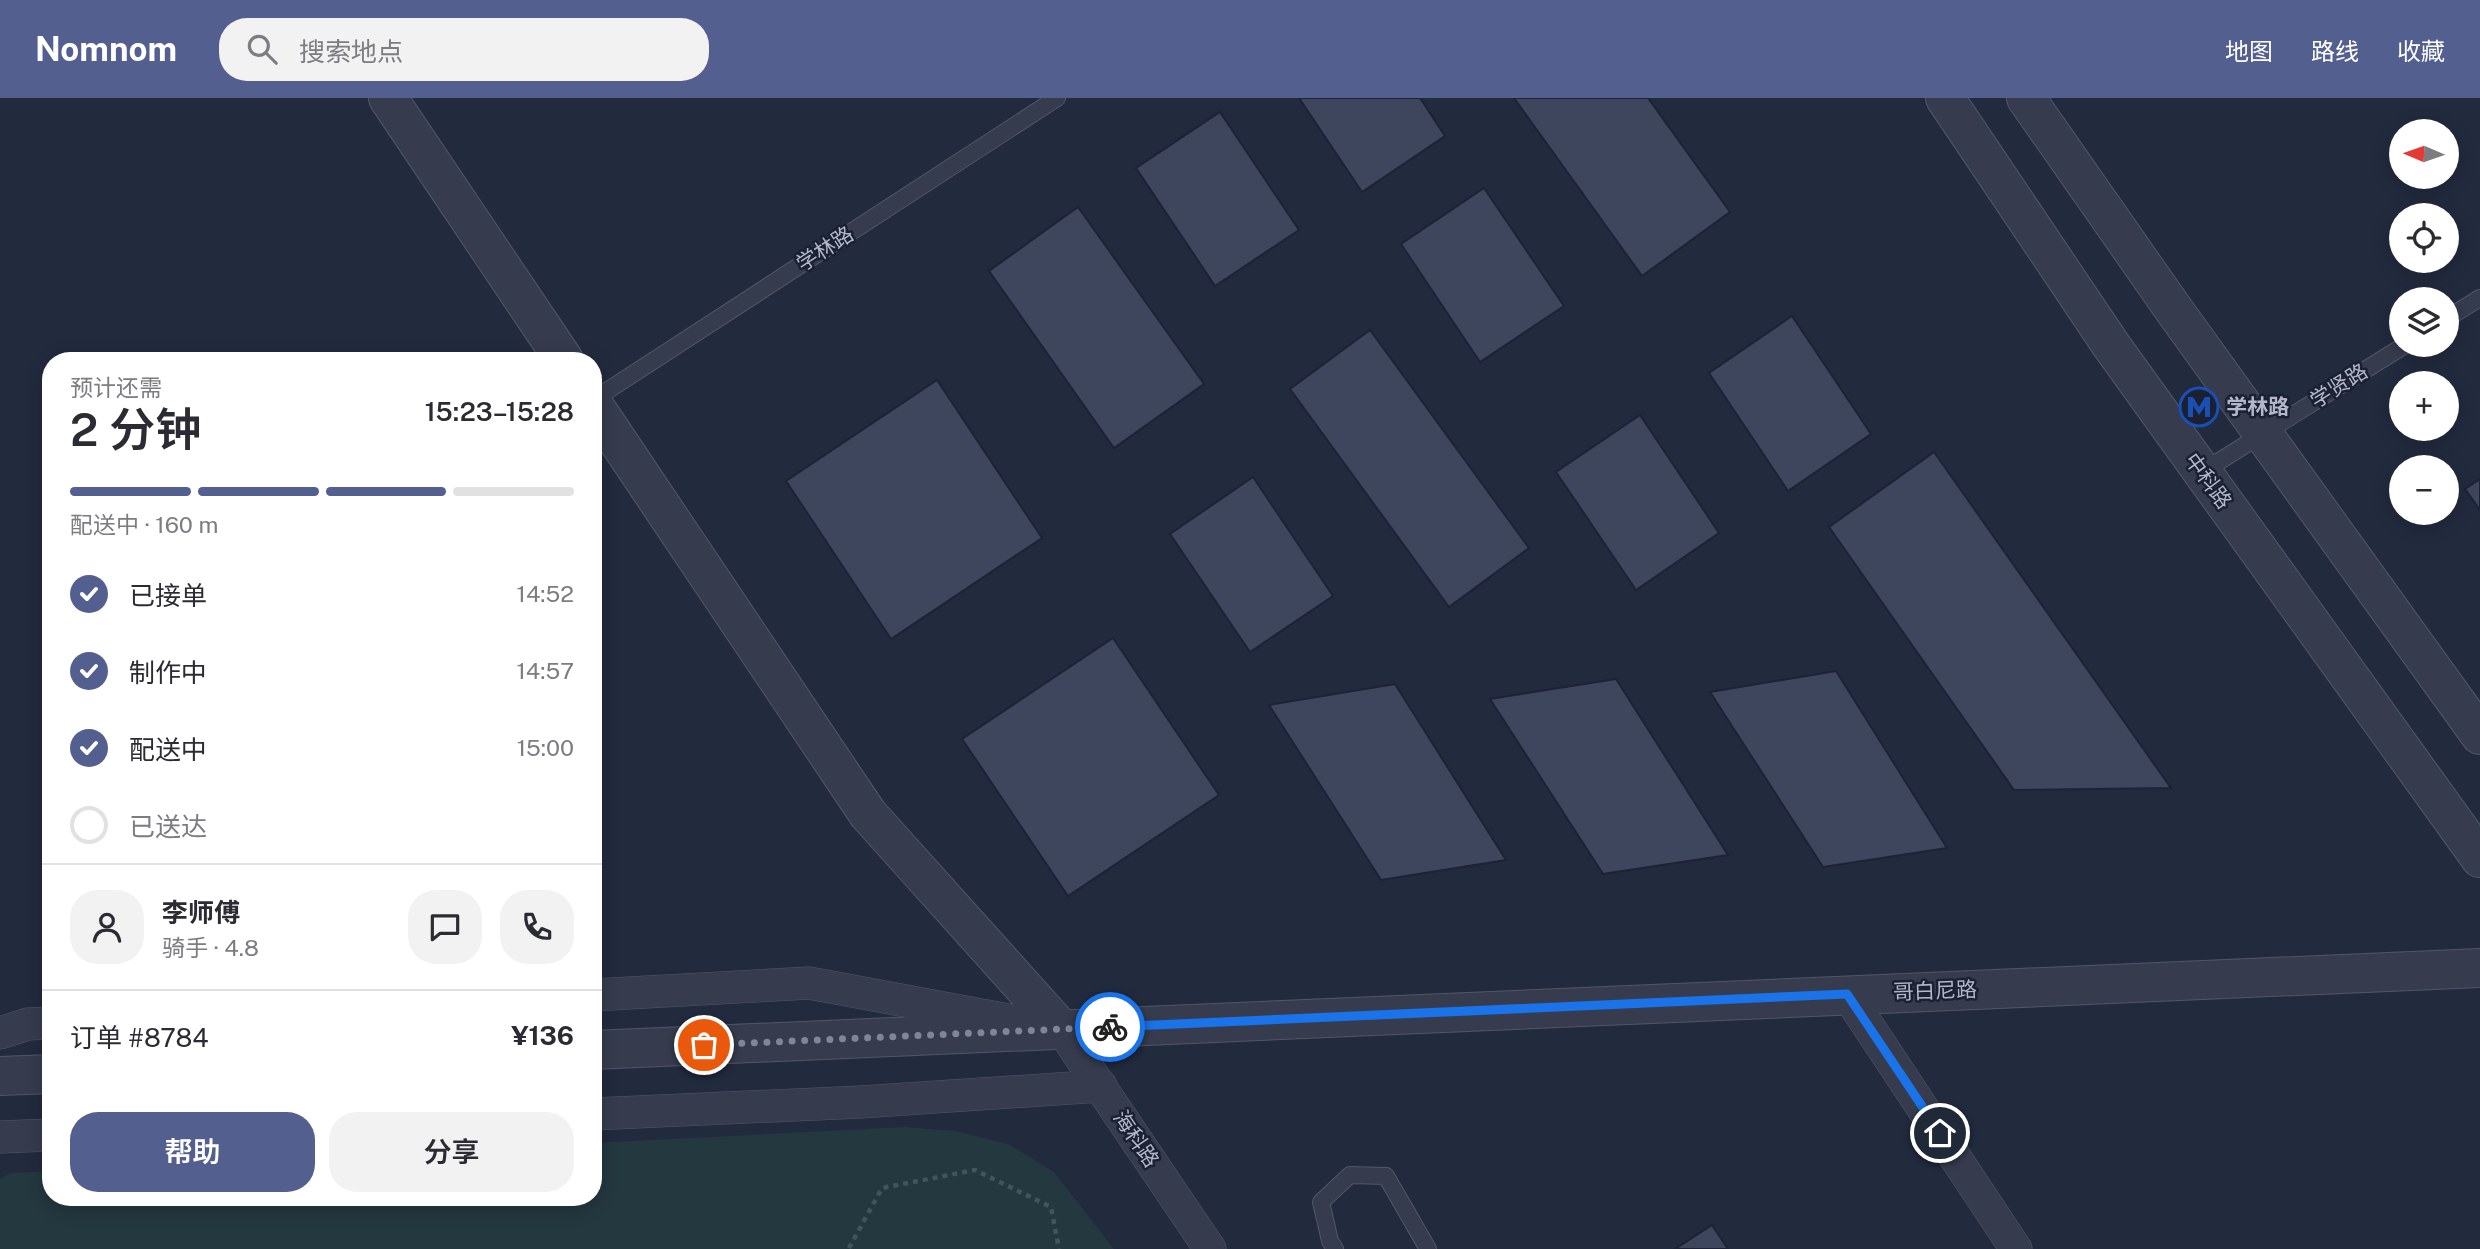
<!DOCTYPE html>
<html lang="zh">
<head>
<meta charset="utf-8">
<style>
  body { margin:0; font-family:"Public Sans","Noto Sans SC",sans-serif; background:#f2f2f3; color:#2b2b33; height:100vh; display:flex; flex-direction:column; font-size:26px; white-space:nowrap }
  * { box-sizing:border-box; margin:0 }
  p { font-size:23px; color:#7c7c81 }
  .icon { flex:none; width:38px; height:38px; fill:none; stroke:currentColor; stroke-width:2; stroke-linecap:round; stroke-linejoin:round }
  .map { position:relative; flex:1; overflow:hidden }
  .panel { position:absolute; left:42px; top:254px; width:560px; height:854px; display:flex; flex-direction:column; background:#fff; border-radius:28px; box-shadow:0 4px 18px #0003 }
  .panel>* { flex:none }
  .needle { width:46px; rotate:272deg }
  .tools { position:absolute; left:2389px; top:21px; display:grid; gap:14px }
  .tools a { display:grid; place-items:center; width:70px; height:70px; border-radius:50%; background:#fff; box-shadow:0 4px 18px #0003; font-size:35px }
  .pin { position:absolute; display:grid; place-items:center; width:60px; height:60px; color:#fff; margin:-30px; border:4px solid #fff; border-radius:50%; box-shadow:0 2px 7px #0007 }
  .courier { position:absolute; display:grid; place-items:center; width:70px; height:70px; margin:-35px; border:5px solid #1a73e8; border-radius:50%; background:#fff; color:#222; box-shadow:0 2px 9px #0007 }
  .summary em { font-style:normal; font-weight:600 }
  .summary div { display:flex; flex-direction:column-reverse }
  .summary { display:flex; align-items:center; justify-content:space-between; height:119px; padding:0 28px }
  h1 { font-size:46px; font-weight:600; line-height:52px }
  .bar { display:grid; grid-template-columns:repeat(4,1fr); gap:10px 7px; align-content:center; height:84px; padding:0 28px }
  .bar i { height:9px; border-radius:5px; background:#e1e1e2 }
  .bar .on { background:#535f8e }
  .bar p { grid-column:span 4 }
  .line { display:flex; align-items:center; gap:18px; padding:0 28px; border-top:2px solid #e1e1e2 }
  .line div { flex:1 }
  .round { display:grid; place-items:center; flex:none; width:74px; height:74px; border-radius:28px; background:#f2f2f3 }
  ol { padding:0 28px; list-style:none }
  li { display:flex; align-items:center; gap:21px; height:77px }
  li p { margin-inline-start:auto }
  li .icon { padding:7px; border-radius:50%; background:#535f8e; color:#fff; stroke-width:4 }
  li:last-child { color:#7c7c81 }
  li i { width:38px; height:38px; border:4px solid #e1e1e2; border-radius:50% }
  .cta { display:flex; gap:14px; margin-top:auto; padding:14px 28px }
  .cta a { flex:1; height:80px; border-radius:28px; background:#535f8e; color:#fff; font-size:28px; font-weight:600; line-height:80px; text-align:center }
  .cta a+a { background:#f2f2f3; color:#2b2b33 }
  header { display:flex; align-items:center; gap:42px; box-sizing:border-box; height:98px; padding:0 35px; background:#535f8e; color:#fff }
  header strong { font-size:33px }
  nav { display:flex; gap:38px; margin-inline-start:auto; font-size:24px }
  .search { width:490px; height:63px; background:#f2f2f3; display:flex; align-items:center; gap:18px; box-sizing:border-box; padding:0 24px; border-radius:28px; color:#7c7c81; font-size:26px }
  .map>svg:first-child { display:block }
  .green { fill:#24383f }
  .building { fill:#3e465e; stroke:#1d2335; stroke-width:2 }
  .lines { fill:none; stroke-linecap:round; stroke-linejoin:round }
  .service-casing { stroke:#515769; stroke-width:18 }
  .minor-casing { stroke:#515769; stroke-width:33 }
  .tertiary-casing { stroke:#515769; stroke-width:40 }
  .path { stroke:#42555c; stroke-width:4.5; stroke-dasharray:5 5; stroke-linecap:butt }
  .service { stroke:#363c4e; stroke-width:16 }
  .minor { stroke:#363c4e; stroke-width:32 }
  .tertiary { stroke:#363c4e; stroke-width:38 }
  .done { stroke:#808698; stroke-width:7; stroke-dasharray:0 12.6 }
  .route { stroke:#1a73e8; stroke-width:9 }
  .labels { text-anchor:middle; stroke-width:5; stroke-linejoin:round; paint-order:stroke }
  .street-label { font-size:21px; fill:#b2b7c9; stroke:#1b2133 }
  .poi-label { font-size:21px; font-weight:bold; fill:#b2b7c9; stroke:#1b2133; text-anchor:start }
</style>
</head>
<body>
<header>
<strong>Nomnom</strong>
<div class="search"><svg class="icon" aria-label="search" viewBox="0 0 24 24"><circle cx="10" cy="10" r="6"/><path d="M15 15l6 6"/></svg>搜索地点</div>
<nav><a>地图</a><a>路线</a><a>收藏</a></nav>
</header>
<div class="map">
<svg width="2480" height="1151" viewBox="0 0 2480 1151">
  <rect width="100%" height="100%" fill="#222a3e"/>
  <!-- green -->
  <path class="green" d="M 905,1029 L 955,1033 L 1008,1046 L 1054,1074 L 1114,1151 L 0,1151 L 0,1081 L 11,1075 L 51,1073 L 51,1099 L 593,1099 L 593,1045 Z"/>
  <!-- building -->
  <path class="building" d="M 1299,0 L 1420,0 L 1445,38 L 1362,94 Z
    M 1514,0 L 1648,0 L 1730,114 L 1642,178 Z
    M 1220,14 L 1299,132 L 1215,188 L 1136,70 Z
    M 1484,90 L 1564,208 L 1480,264 L 1401,146 Z
    M 1078,109 L 1204,286 L 1114,350 L 989,173 Z
    M 1792,218 L 1871,336 L 1788,393 L 1709,275 Z
    M 1370,232 L 1529,450 L 1449,509 L 1290,291 Z
    M 937,282 L 1042,440 L 891,541 L 786,383 Z
    M 1640,317 L 1719,435 L 1636,492 L 1556,374 Z
    M 1934,354 L 2171,690 L 2014,692 L 1829,429 Z
    M 1253,379 L 1333,498 L 1250,554 L 1170,436 Z
    M 2480,381 L 2480,412 L 2465,391 Z
    M 1113,540 L 1219,697 L 1068,798 L 962,641 Z
    M 1836,573 L 1947,750 L 1823,769 L 1710,594 Z
    M 1616,581 L 1728,757 L 1603,776 L 1490,601 Z
    M 1395,586 L 1506,762 L 1381,782 L 1269,607 Z
    M 1712,1127 L 1728,1151 L 1675,1151 Z"/>
  <g class="lines">
    <defs>
      <path id="service" d="M 2446,221 L 2480,200
        M 593,302 L 1057,0
        M 2202,374 L 2405,247
        M 1335,1151 L 1330,1143 L 1321,1104 L 1350,1077 L 1386,1078 L 1428,1151"/>
      <path id="minor" d="M 1847,896 L 2016,1151
        M 593,897 L 809,885 L 1062,932 L 1210,1151
        M 0,935 L 28,926 L 51,925
        M 593,1016 L 861,1004 L 1101,988
        M 0,1039 L 51,1037"/>
      <path id="tertiary" d="M 388,0 L 564,262
        M 1945,0 L 2111,247 L 2480,760
        M 2026,0 L 2174,212 L 2480,637
        M 593,306 L 868,716 L 1062,932
        M 593,952 L 2480,870
        M 0,978 L 51,976"/>
    </defs>
    <!-- service casing -->
    <use href="#service" class="service-casing"/>
    <!-- minor casing -->
    <use href="#minor" class="minor-casing"/>
    <!-- tertiary casing -->
    <use href="#tertiary" class="tertiary-casing"/>
    <!-- path -->
    <path class="path" d="M 849,1150 L 882,1090 L 975,1072 L 1051,1109 L 1059,1151"/>
    <!-- service -->
    <use href="#service" class="service"/>
    <!-- minor -->
    <use href="#minor" class="minor"/>
    <!-- tertiary -->
    <use href="#tertiary" class="tertiary"/>
  </g>
  <g class="lines">
    <!-- done -->
    <path class="done" d="M 704,947 L 1110,929"/>
    <!-- route -->
    <path class="route" d="M 1110,929 L 1847,896 L 1940,1035"/>
  </g>
  <!-- icons -->
  <defs>
    <symbol id="metro-ring" viewBox="-11 -11 22 22"><circle r="9.5" fill="#1b2133" stroke="#1a4fb4" stroke-width="1.5"/><path d="M-5.5 5V-5H-3L0 0L3-5H5.5V5H3V-.5L0 4L-3-.5V5Z" fill="#1a4fb4"/></symbol>
  </defs>
  <g fill-rule="evenodd">
    <use href="#metro-ring" x="2177" y="287" width="44" height="44"/>
  </g>
  <g class="labels">
    <!-- street labels -->
    <g class="street-label">
      <text transform="translate(825 151) rotate(-33)" y="7">学林路</text>
      <text transform="translate(2339 288) rotate(-32)" y="7">学贤路</text>
      <text transform="translate(2208 383) rotate(54)" y="7">中科路</text>
      <text transform="translate(1935 893) rotate(-2)" y="7">哥白尼路</text>
      <text transform="translate(1136 1041) rotate(56)" y="7">海科路</text>
    </g>
    <!-- poi labels -->
    <g class="poi-label">
      <text x="2226" y="316">学林路</text>
    </g>
  </g>
</svg>
<div class="tools">
<a><svg class="needle" viewBox="-14 -14 28 28"><path d="M0-13l5 13h-10z" fill="#e53935"/><path d="M0 13l5-13h-10z" fill="#7c7c81"/></svg></a>
<a><svg class="icon" aria-label="locate" viewBox="0 0 24 24"><circle cx="12" cy="12" r="6"/><path d="M12 2v4M12 18v4M2 12h4M18 12h4"/></svg></a>
<a><svg class="icon" aria-label="layers" viewBox="0 0 24 24"><path d="M12 4l9 5-9 5-9-5zM3 14l9 5 9-5"/></svg></a>
<a>+</a>
<a>−</a>
</div>
<div class="pin" style="left:704px;top:947px;background:#ea580c"><svg class="icon" aria-label="bag" viewBox="0 0 24 24"><path d="M5 8h14l-1 12H6zM9 8a3 3 0 0 1 6 0"/></svg></div>
<div class="pin" style="left:1940px;top:1035px;background:#1f2937"><svg class="icon" aria-label="home" viewBox="0 0 24 24"><path d="M3 11l9-7 9 7M6 9v11h12V9"/></svg></div>
<div class="courier" style="left:1110px;top:929px"><svg class="icon" aria-label="bike" viewBox="0 0 24 24"><circle cx="6" cy="16" r="4"/><circle cx="18" cy="16" r="4"/><path d="M6 16l4-8h5l3 8M10 8l3 8H6M13 5h3"/></svg></div>
<section class="panel">
<div class="summary"><div><h1>2 分钟</h1><p>预计还需</p></div><em>15:23–15:28</em></div>
<div class="bar"><i class="on"></i><i class="on"></i><i class="on"></i><i></i><p>配送中 · 160 m</p></div>
<ol>
<li><svg class="icon" aria-label="check" viewBox="0 0 24 24"><path d="M5 12l5 5 9-10"/></svg>已接单<p>14:52</p></li>
<li><svg class="icon" aria-label="check" viewBox="0 0 24 24"><path d="M5 12l5 5 9-10"/></svg>制作中<p>14:57</p></li>
<li><svg class="icon" aria-label="check" viewBox="0 0 24 24"><path d="M5 12l5 5 9-10"/></svg>配送中<p>15:00</p></li>
<li><i></i>已送达</li>
</ol>
<div class="line" style="height:126px"><a class="round"><svg class="icon" aria-label="person" viewBox="0 0 24 24"><circle cx="12" cy="8" r="4"/><path d="M4 21q1-7 8-7t8 7"/></svg></a><div><b>李师傅</b><p>骑手 · 4.8</p></div><a class="round"><svg class="icon" aria-label="chat" viewBox="0 0 24 24"><path d="M4 5h16v11H9l-5 4z"/></svg></a><a class="round"><svg class="icon" aria-label="phone" viewBox="0 0 24 24"><path d="M5 4h4l2 5-3 2q2 4 5 5l2-3 5 2v4C11 20 4 13 5 4z"/></svg></a></div>
<div class="line" style="height:91px"><div>订单 #8784</div><b>¥136</b></div>
<div class="cta"><a>帮助</a><a>分享</a></div>
</section>
</div>
</body>
</html>
